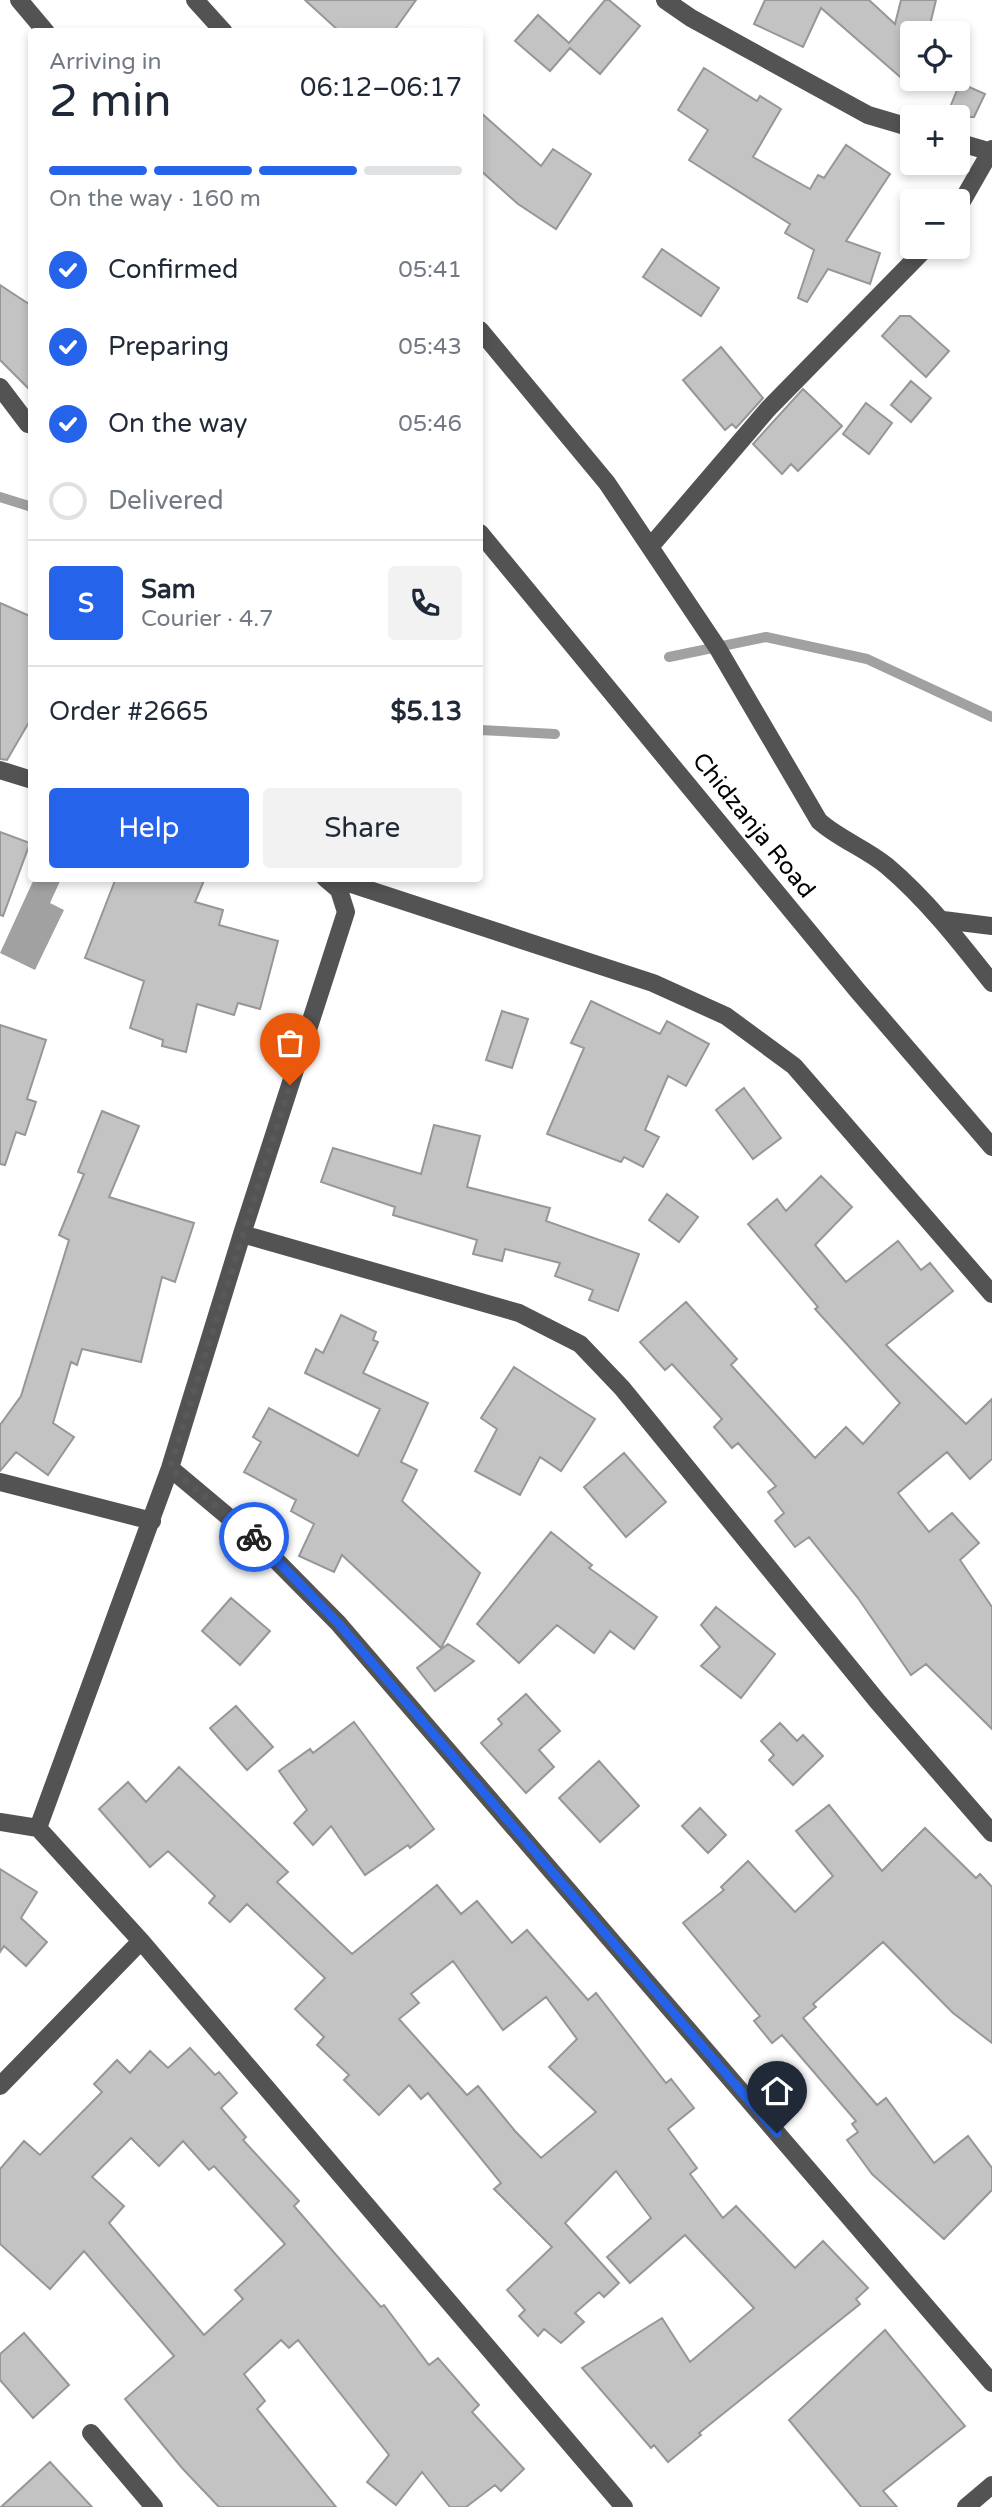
<!DOCTYPE html>
<html lang="en">
<head>
<meta charset="utf-8">
<style>
  body { margin:0; font-family:"Varela Round",sans-serif; background:#f2f2f3; color:#1f2937; height:100vh; display:flex; flex-direction:column; font-size:26px; white-space:nowrap }
  * { box-sizing:border-box; margin:0 }
  p { font-size:23px; color:#747a83 }
  .icon { flex:none; width:38px; height:38px; fill:none; stroke:currentColor; stroke-width:2; stroke-linecap:round; stroke-linejoin:round }
  .map { position:relative; flex:1; overflow:hidden }
  .side { position:absolute; left:28px; top:28px; width:455px; height:854px; display:flex; flex-direction:column; background:#fff; border-radius:7px; box-shadow:0 4px 10px #0003 }
  .side>* { flex:none }
  .tools { position:absolute; left:900px; top:21px; display:grid; gap:14px }
  .tools a { display:grid; place-items:center; width:70px; height:70px; border-radius:7px; background:#fff; box-shadow:0 4px 10px #0003; font-size:35px }
  .pin { position:absolute; display:grid; place-items:center; width:60px; height:60px; color:#fff; margin:-72px -30px; border-radius:50% 50% 50% 0; rotate:-45deg; box-shadow:0 0 7px #0007 }
  .pin .icon { rotate:45deg }
  .courier { position:absolute; display:grid; place-items:center; width:70px; height:70px; margin:-35px; border:5px solid #2563eb; border-radius:50%; background:#fff; color:#222; box-shadow:0 2px 9px #0007 }
  .headline em { font-style:normal; font-weight:600 }
  .headline div { display:flex; flex-direction:column-reverse }
  .headline { display:flex; align-items:center; justify-content:space-between; height:119px; padding:0 21px }
  h1 { font-size:46px; font-weight:600; line-height:52px }
  .bar { display:grid; grid-template-columns:repeat(4,1fr); gap:10px 7px; align-content:center; height:84px; padding:0 21px }
  .bar i { height:9px; border-radius:5px; background:#e0e1e3 }
  .bar .on { background:#2563eb }
  .bar p { grid-column:span 4 }
  .line { display:flex; align-items:center; gap:18px; padding:0 21px; border-top:2px solid #e0e1e3 }
  .line div { flex:1 }
  .round { display:grid; place-items:center; flex:none; width:74px; height:74px; border-radius:7px; background:#f2f2f3 }
  ol { padding:0 21px; list-style:none }
  li { display:flex; align-items:center; gap:21px; height:77px }
  li p { margin-inline-start:auto }
  li .icon { padding:7px; border-radius:50%; background:#2563eb; color:#fff; stroke-width:4 }
  li:last-child { color:#747a83 }
  li i { width:38px; height:38px; border:4px solid #e0e1e3; border-radius:50% }
  .cta { display:flex; gap:14px; margin-top:auto; padding:14px 21px }
  .cta a { flex:1; height:80px; border-radius:7px; background:#2563eb; color:#fff; font-size:28px; font-weight:600; line-height:80px; text-align:center }
  .cta a+a { background:#f2f2f3; color:#1f2937 }
  .map>svg:first-child { display:block }
  .water { fill:#a1a1a1 }
  .lines { fill:none; stroke-linecap:round; stroke-linejoin:round }
  .stream { stroke:#a1a1a1; stroke-width:10 }
  .building { fill:#c3c3c3; stroke:#979797; stroke-width:2; fill-rule:evenodd }
  .minor { stroke:#535353; stroke-width:18 }
  .done { stroke:#595959; stroke-width:7; stroke-dasharray:0 12.6 }
  .route { stroke:#2563eb; stroke-width:9 }
  .labels { text-anchor:middle; stroke-width:5; stroke-linejoin:round; paint-order:stroke }
  .street-label { font-size:24px; fill:#000; stroke:#fff }
</style>
</head>
<body>
<div class="map">
<svg width="992" height="2507" viewBox="0 0 992 2507">
  <rect width="100%" height="100%" fill="#fff"/>
  <!-- water -->
  <path class="water" d="M 34,879 L 61,879 L 50,903 L 64,910 L 35,970 L 0,953 Z"/>
  <g class="lines">
    <!-- stream -->
    <path class="stream" d="M 0,497 L 32,507
      M 669,657 L 766,637 L 867,659 L 992,717
      M 480,730 L 555,734"/>
  </g>
  <!-- building -->
  <path class="building" d="M 305,0 L 416,0 L 393,32 L 340,32 Z
    M 605,0 L 609,0 L 640,26 L 600,74 L 570,48 L 550,71 L 515,41 L 538,15 L 569,43 Z
    M 765,0 L 869,0 L 895,24 L 901,0 L 936,0 L 928,33 L 912,33 L 912,79 L 917,79 L 914,89 L 821,8 L 803,47 L 754,24 Z
    M 704,68 L 757,101 L 760,96 L 781,109 L 753,157 L 810,189 L 818,175 L 824,178 L 846,145 L 890,174 L 846,241 L 880,253 L 870,284 L 828,269 L 807,302 L 798,298 L 814,250 L 785,233 L 790,224 L 689,160 L 708,130 L 678,110 Z
    M 960,83 L 985,94 L 974,117 L 946,117 Z
    M 480,112 L 541,166 L 553,149 L 591,174 L 556,229 L 518,204 L 480,170 Z
    M 662,249 L 719,288 L 701,316 L 643,277 Z
    M 0,285 L 32,306 L 32,392 L 0,360 Z
    M 900,316 L 910,316 L 949,351 L 926,377 L 882,336 Z
    M 721,347 L 763,398 L 736,428 L 732,424 L 725,430 L 683,380 Z
    M 911,381 L 931,398 L 911,422 L 891,405 Z
    M 803,389 L 842,426 L 798,471 L 791,464 L 782,474 L 753,444 Z
    M 866,403 L 892,423 L 869,454 L 843,434 Z
    M 0,603 L 32,617 L 32,717 L 7,760 L 0,759 Z
    M 0,832 L 30,843 L 3,916 L 0,915 Z
    M 116,878 L 205,878 L 195,902 L 223,910 L 219,925 L 278,941 L 260,1009 L 238,1003 L 234,1015 L 197,1004 L 186,1052 L 162,1046 L 163,1040 L 130,1028 L 144,981 L 85,958 Z
    M 591,1001 L 660,1034 L 667,1021 L 709,1044 L 686,1086 L 668,1076 L 645,1130 L 659,1137 L 643,1167 L 624,1157 L 621,1162 L 547,1134 L 584,1048 L 571,1043 Z
    M 502,1011 L 528,1019 L 512,1068 L 486,1060 Z
    M 0,1025 L 46,1040 L 27,1099 L 36,1102 L 25,1135 L 16,1132 L 5,1165 L 0,1164 Z
    M 744,1088 L 781,1138 L 753,1159 L 716,1110 Z
    M 102,1111 L 139,1126 L 109,1197 L 194,1223 L 175,1282 L 162,1277 L 141,1362 L 82,1349 L 77,1365 L 71,1362 L 53,1423 L 74,1437 L 48,1475 L 16,1452 L 0,1471 L 0,1425 L 21,1396 L 69,1240 L 59,1235 L 84,1174 L 78,1172 Z
    M 434,1125 L 480,1136 L 467,1187 L 550,1208 L 546,1221 L 639,1254 L 618,1311 L 589,1300 L 593,1290 L 555,1276 L 560,1263 L 505,1249 L 502,1261 L 473,1254 L 477,1240 L 393,1215 L 395,1207 L 321,1182 L 333,1148 L 421,1174 Z
    M 821,1176 L 852,1207 L 815,1245 L 846,1282 L 898,1241 L 921,1270 L 930,1263 L 953,1291 L 886,1345 L 966,1424 L 992,1399 L 992,1459 L 970,1479 L 947,1452 L 898,1493 L 929,1532 L 952,1513 L 979,1543 L 960,1560 L 992,1607 L 992,1729 L 926,1664 L 911,1675 L 858,1598 L 809,1537 L 795,1547 L 775,1521 L 784,1513 L 768,1492 L 776,1486 L 738,1443 L 732,1448 L 714,1427 L 722,1419 L 672,1364 L 665,1370 L 640,1342 L 686,1302 L 737,1359 L 731,1365 L 815,1458 L 846,1427 L 863,1444 L 900,1403 L 815,1309 L 818,1307 L 748,1224 L 777,1199 L 786,1211 Z
    M 667,1194 L 698,1217 L 679,1242 L 649,1220 Z
    M 341,1315 L 376,1332 L 373,1340 L 378,1342 L 363,1373 L 428,1403 L 401,1462 L 417,1470 L 402,1501 L 480,1573 L 441,1648 L 342,1555 L 334,1572 L 299,1556 L 314,1524 L 291,1511 L 296,1500 L 244,1472 L 261,1442 L 253,1437 L 269,1408 L 358,1456 L 380,1409 L 305,1373 L 316,1349 L 323,1353 Z
    M 514,1367 L 595,1419 L 561,1471 L 540,1457 L 520,1495 L 475,1471 L 497,1429 L 481,1418 Z
    M 624,1453 L 666,1502 L 626,1537 L 584,1487 Z
    M 551,1532 L 592,1565 L 589,1568 L 657,1617 L 634,1649 L 610,1631 L 594,1653 L 557,1625 L 519,1663 L 477,1624 Z
    M 231,1598 L 270,1631 L 240,1665 L 202,1631 Z
    M 716,1607 L 775,1654 L 741,1698 L 701,1666 L 720,1647 L 701,1625 Z
    M 448,1644 L 474,1661 L 435,1691 L 417,1668 Z
    M 526,1694 L 560,1731 L 539,1750 L 554,1767 L 526,1793 L 481,1743 L 502,1724 L 498,1719 Z
    M 236,1706 L 273,1747 L 247,1770 L 210,1728 Z
    M 354,1722 L 434,1829 L 410,1848 L 408,1845 L 365,1875 L 331,1826 L 313,1845 L 294,1823 L 307,1810 L 279,1771 L 310,1749 L 313,1753 Z
    M 780,1723 L 797,1741 L 803,1735 L 823,1756 L 793,1785 L 769,1760 L 774,1755 L 761,1741 Z
    M 599,1761 L 639,1806 L 600,1842 L 559,1798 Z
    M 179,1767 L 288,1872 L 277,1882 L 352,1954 L 437,1885 L 461,1914 L 477,1901 L 512,1943 L 527,1930 L 588,2000 L 596,1993 L 666,2083 L 671,2079 L 694,2108 L 668,2129 L 697,2168 L 690,2174 L 723,2218 L 736,2206 L 795,2268 L 823,2241 L 868,2288 L 856,2299 L 860,2304 L 699,2433 L 701,2435 L 668,2462 L 654,2445 L 651,2448 L 582,2368 L 662,2318 L 690,2362 L 754,2308 L 685,2235 L 630,2283 L 607,2257 L 651,2218 L 616,2171 L 565,2223 L 619,2283 L 604,2297 L 599,2292 L 575,2313 L 584,2322 L 561,2343 L 544,2329 L 538,2336 L 519,2316 L 525,2310 L 507,2290 L 552,2247 L 494,2189 L 501,2183 L 428,2093 L 421,2099 L 409,2085 L 379,2115 L 344,2080 L 349,2075 L 317,2045 L 324,2037 L 295,2009 L 325,1978 L 247,1904 L 230,1922 L 209,1903 L 215,1896 L 168,1851 L 150,1867 L 99,1809 L 128,1782 L 146,1802 ZM 453,1961 L 503,2030 L 546,1997 L 577,2039 L 549,2067 L 596,2112 L 541,2158 L 515,2131 L 478,2086 L 467,2095 L 399,2019 L 419,2003 L 411,1994 Z
    M 829,1805 L 882,1871 L 925,1828 L 976,1878 L 980,1874 L 992,1887 L 992,2043 L 953,2013 L 883,1942 L 813,2004 L 816,2007 L 803,2018 L 877,2105 L 886,2098 L 934,2163 L 968,2136 L 992,2168 L 992,2190 L 944,2239 L 872,2174 L 847,2140 L 858,2132 L 852,2124 L 856,2121 L 782,2035 L 772,2043 L 754,2021 L 760,2016 L 683,1923 L 724,1890 L 721,1887 L 748,1861 L 795,1912 L 833,1876 L 796,1831 Z
    M 700,1808 L 726,1835 L 708,1853 L 682,1826 Z
    M 0,1869 L 37,1892 L 21,1918 L 47,1942 L 26,1966 L 4,1946 L 0,1952 Z
    M 190,2048 L 215,2075 L 219,2072 L 237,2093 L 221,2108 L 246,2137 L 243,2140 L 299,2201 L 294,2206 L 381,2307 L 384,2305 L 429,2365 L 438,2358 L 479,2405 L 472,2412 L 524,2469 L 501,2491 L 495,2485 L 466,2507 L 450,2507 L 422,2472 L 396,2505 L 367,2482 L 389,2455 L 298,2340 L 289,2348 L 281,2340 L 244,2374 L 265,2401 L 257,2409 L 336,2507 L 219,2507 L 182,2468 L 125,2399 L 174,2356 L 84,2251 L 50,2289 L 0,2244 L 0,2169 L 24,2141 L 40,2155 L 102,2092 L 94,2084 L 117,2060 L 130,2073 L 150,2051 L 168,2068 ZM 131,2138 L 159,2166 L 183,2141 L 209,2170 L 214,2166 L 285,2244 L 235,2290 L 243,2299 L 204,2335 L 109,2223 L 124,2206 L 92,2177 Z
    M 885,2330 L 965,2426 L 883,2491 L 897,2507 L 861,2507 L 789,2420 Z
    M 24,2333 L 69,2385 L 33,2418 L 0,2380 L 0,2354 Z
    M 50,2462 L 92,2507 L 1,2507 Z"/>
  <g class="lines">
    <!-- minor -->
    <path class="minor" d="M 19,0 L 46,32
      M 195,0 L 224,32
      M 665,0 L 691,18 L 868,115 L 912,128
      M 957,142 L 992,152
      M 957,210 L 992,149
      M 480,330 L 607,483 L 717,647 L 819,821 C 839,839 865,848 887,866 C 927,900 959,941 992,983
      M 0,387 L 28,424
      M 480,533 L 857,990 L 992,1147
      M 650,547 L 768,409 L 927,247
      M 0,770 L 32,780
      M 333,878 L 653,983 L 726,1016 L 794,1066 L 992,1294
      M 943,920 L 992,926
      M 242,1234 L 519,1313 L 580,1344 L 622,1388 L 878,1702 L 992,1833
      M 170,1468 L 256,1540 L 338,1623 L 992,2383
      M 0,1482 L 152,1521
      M 0,1822 L 38,1828 L 141,1941 L 624,2507
      M 38,1828 L 170,1468 L 242,1234 L 346,912 L 339,890 L 325,878
      M 0,2086 L 141,1941
      M 91,2433 L 154,2507
      M 966,2507 L 992,2485"/>
  </g>
  <g class="lines">
    <!-- done -->
    <path class="done" d="M 254,1537 L 170,1468 L 290,1085"/>
    <!-- route -->
    <path class="route" d="M 254,1537 L 338,1623 L 777,2133"/>
  </g>
  <g class="labels">
    <!-- street labels -->
    <g class="street-label">
      <text transform="translate(754 825) rotate(51)" y="8">Chidzanja Road</text>
    </g>
  </g>
</svg>
<div class="tools">
<a><svg class="icon" aria-label="locate" viewBox="0 0 24 24"><circle cx="12" cy="12" r="6"/><path d="M12 2v4M12 18v4M2 12h4M18 12h4"/></svg></a>
<a>+</a>
<a>−</a>
</div>
<div class="pin" style="left:290px;top:1085px;background:#ea580c"><svg class="icon" aria-label="bag" viewBox="0 0 24 24"><path d="M5 8h14l-1 12H6zM9 8a3 3 0 0 1 6 0"/></svg></div>
<div class="pin" style="left:777px;top:2133px;background:#1f2937"><svg class="icon" aria-label="home" viewBox="0 0 24 24"><path d="M3 11l9-7 9 7M6 9v11h12V9"/></svg></div>
<div class="courier" style="left:254px;top:1537px"><svg class="icon" aria-label="bike" viewBox="0 0 24 24"><circle cx="6" cy="16" r="4"/><circle cx="18" cy="16" r="4"/><path d="M6 16l4-8h5l3 8M10 8l3 8H6M13 5h3"/></svg></div>
<section class="side">
<div class="headline"><div><h1>2 min</h1><p>Arriving in</p></div><em>06:12–06:17</em></div>
<div class="bar"><i class="on"></i><i class="on"></i><i class="on"></i><i></i><p>On the way · 160 m</p></div>
<ol>
<li><svg class="icon" aria-label="check" viewBox="0 0 24 24"><path d="M5 12l5 5 9-10"/></svg>Confirmed<p>05:41</p></li>
<li><svg class="icon" aria-label="check" viewBox="0 0 24 24"><path d="M5 12l5 5 9-10"/></svg>Preparing<p>05:43</p></li>
<li><svg class="icon" aria-label="check" viewBox="0 0 24 24"><path d="M5 12l5 5 9-10"/></svg>On the way<p>05:46</p></li>
<li><i></i>Delivered</li>
</ol>
<div class="line" style="height:126px"><b class="round" style="background:#2563eb;color:#fff">S</b><div><b>Sam</b><p>Courier · 4.7</p></div><a class="round"><svg class="icon" aria-label="phone" viewBox="0 0 24 24"><path d="M5 4h4l2 5-3 2q2 4 5 5l2-3 5 2v4C11 20 4 13 5 4z"/></svg></a></div>
<div class="line" style="height:91px"><div>Order #2665</div><b>$5.13</b></div>
<div class="cta"><a>Help</a><a>Share</a></div>
</section>
</div>
</body>
</html>
